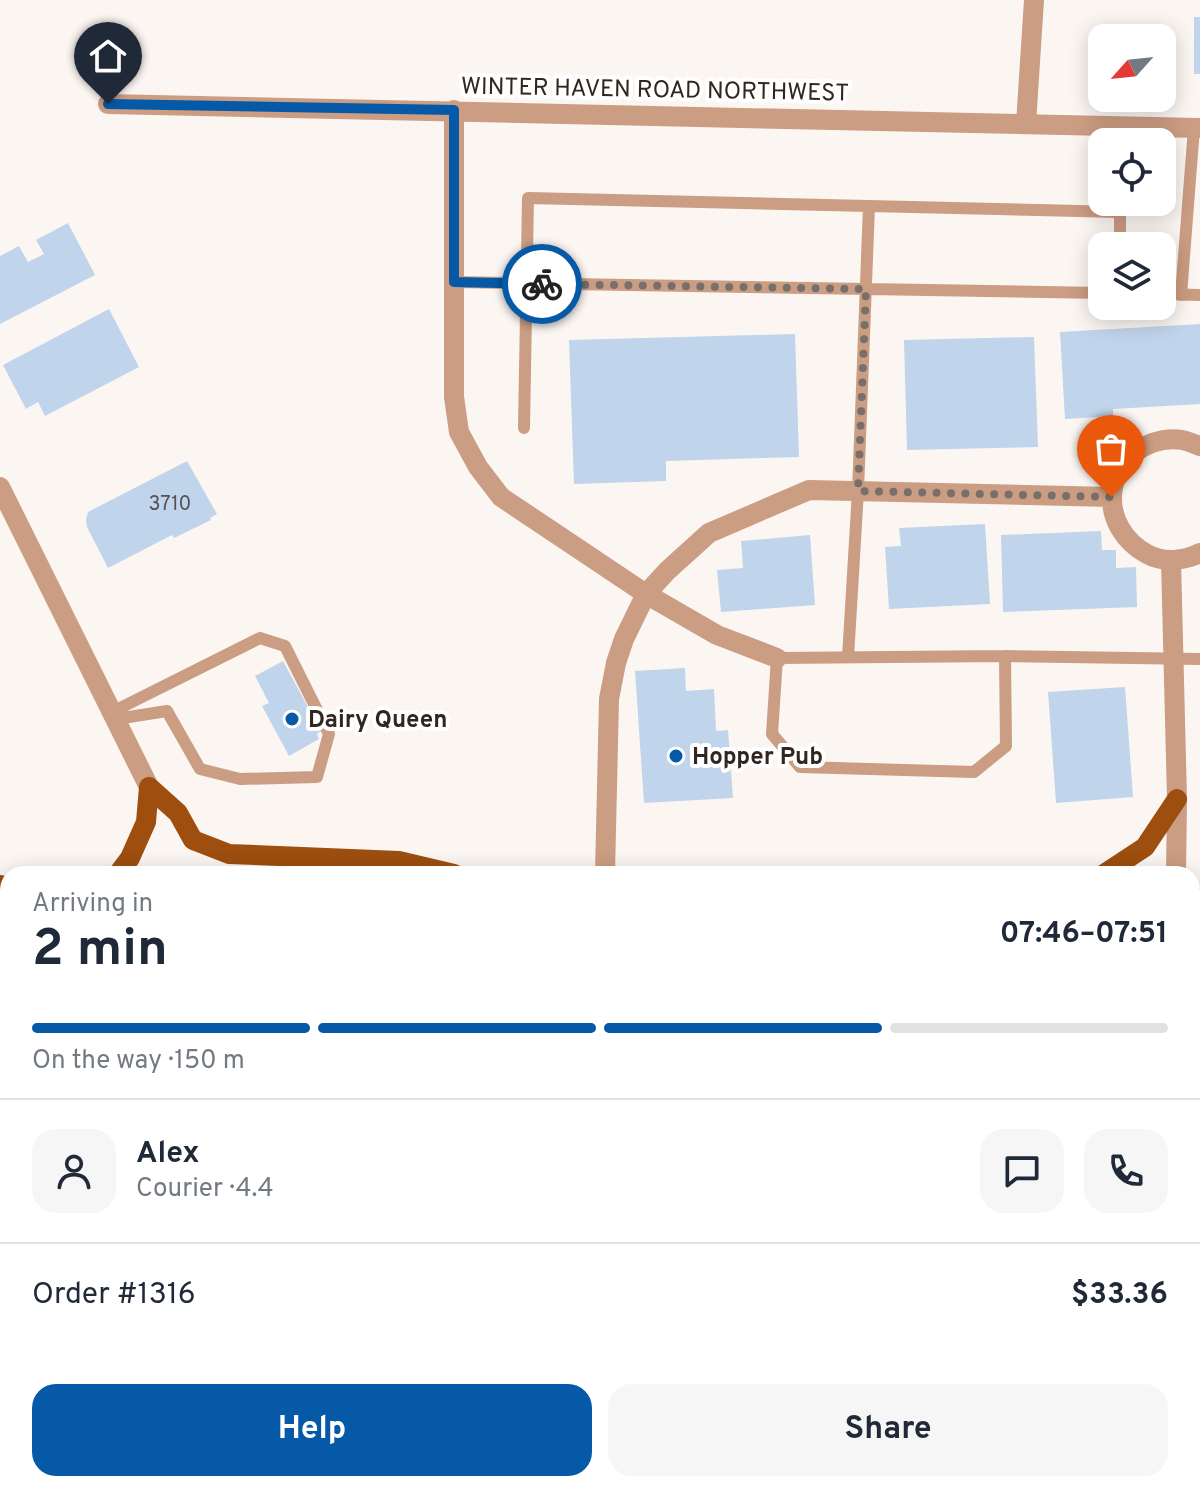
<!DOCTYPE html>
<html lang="en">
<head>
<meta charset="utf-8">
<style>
  body { margin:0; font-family:Overpass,sans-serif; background:#f6f6f7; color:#1f2937; height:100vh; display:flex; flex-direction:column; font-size:30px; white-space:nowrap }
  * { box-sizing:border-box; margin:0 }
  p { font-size:26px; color:#747a83 }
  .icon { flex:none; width:44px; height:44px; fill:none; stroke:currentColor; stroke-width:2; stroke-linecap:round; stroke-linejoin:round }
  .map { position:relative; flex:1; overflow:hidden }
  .sheet { position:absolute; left:0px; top:866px; width:1200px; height:626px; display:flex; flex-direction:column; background:#fff; border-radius:24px 24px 0 0; box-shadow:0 4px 20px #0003 }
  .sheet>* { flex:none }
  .needle { width:52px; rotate:243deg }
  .controls { position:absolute; left:1088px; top:24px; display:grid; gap:16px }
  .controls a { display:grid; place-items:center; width:88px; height:88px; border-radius:16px; background:#fff; box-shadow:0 4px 20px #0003; font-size:40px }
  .pin { position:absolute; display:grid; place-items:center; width:68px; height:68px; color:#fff; margin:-82px -34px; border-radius:50% 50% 50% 0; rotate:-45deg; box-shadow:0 0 8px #0007 }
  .pin .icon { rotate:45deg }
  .courier { position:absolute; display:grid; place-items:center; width:80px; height:80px; margin:-40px; border:6px solid #0659a7; border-radius:50%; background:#fff; color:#222; box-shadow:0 2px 10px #0007 }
  .headline em { font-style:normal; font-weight:700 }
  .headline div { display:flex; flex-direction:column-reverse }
  .headline { display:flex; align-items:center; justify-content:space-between; height:136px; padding:0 32px }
  h1 { font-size:52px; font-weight:700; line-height:60px }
  .bar { display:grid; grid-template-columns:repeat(4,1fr); gap:12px 8px; align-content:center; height:96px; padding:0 32px }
  .bar i { height:10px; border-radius:6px; background:#e0e1e3 }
  .bar .selected { background:#0659a7 }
  .bar p { grid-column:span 4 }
  .line { display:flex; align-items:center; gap:20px; padding:0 32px; border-top:2px solid #e0e1e3 }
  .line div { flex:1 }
  .round { display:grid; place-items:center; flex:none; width:84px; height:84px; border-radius:24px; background:#f6f6f7 }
  .primary-button { display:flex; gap:16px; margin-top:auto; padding:16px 32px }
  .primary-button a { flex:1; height:92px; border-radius:24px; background:#0659a7; color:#fff; font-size:32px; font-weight:700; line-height:92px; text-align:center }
  .primary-button a+a { background:#f6f6f7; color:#1f2937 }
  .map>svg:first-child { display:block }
  .building { fill:#c0d4eb }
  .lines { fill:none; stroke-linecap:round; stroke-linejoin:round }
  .service { stroke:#cb9d82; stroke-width:12 }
  .minor { stroke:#cb9d82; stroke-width:20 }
  .tertiary { stroke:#cb9d82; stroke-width:20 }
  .primary { stroke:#9e4e0e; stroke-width:20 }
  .done { stroke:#786f6a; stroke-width:8; stroke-dasharray:0 14.4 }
  .route { stroke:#0659a7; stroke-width:10 }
  .poi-dot { fill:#0659a7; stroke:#fff; stroke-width:3 }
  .labels { text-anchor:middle; stroke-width:8; stroke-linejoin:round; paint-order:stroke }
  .number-label { font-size:20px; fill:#555253 }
  .street-label { font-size:24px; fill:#312720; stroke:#fff }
  .poi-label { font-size:24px; font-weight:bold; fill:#312720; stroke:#fff; text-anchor:start }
</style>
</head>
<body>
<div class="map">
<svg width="1200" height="1491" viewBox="0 0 1200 1491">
  <rect width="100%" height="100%" fill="#fcf6f3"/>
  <!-- building -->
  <path class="building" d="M 1194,17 L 1200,17 L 1200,74 L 1194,74 Z
    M 68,223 L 95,275 L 0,324 L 0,256 L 19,246 L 28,262 L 44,254 L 36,240 Z
    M 109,309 L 139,367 L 45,416 L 38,402 L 26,409 L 3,365 Z
    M 1200,324 L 1200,404 L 1113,409 L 1113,416 L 1065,419 L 1060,332 Z
    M 795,334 L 799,457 L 666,461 L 666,481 L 574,484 L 569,340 Z
    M 1034,337 L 1038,447 L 907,450 L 904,340 Z
    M 187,461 L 217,514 L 210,518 L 211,520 L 174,538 L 172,535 L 108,568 L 87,527 L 86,519 L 88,512 Z
    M 985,524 L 990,604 L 889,609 L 885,547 L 901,546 L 899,528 Z
    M 1101,531 L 1102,550 L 1116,550 L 1116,568 L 1136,567 L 1137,607 L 1003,612 L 1001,535 Z
    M 810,535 L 815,605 L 721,612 L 717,570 L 743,568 L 741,541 Z
    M 283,661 L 321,731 L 317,734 L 319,739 L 289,756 L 262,706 L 269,703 L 255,676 Z
    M 685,668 L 686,691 L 714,689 L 716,731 L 728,730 L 733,798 L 644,803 L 635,671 Z
    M 1125,687 L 1133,797 L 1056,803 L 1048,692 Z
    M 184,1484 L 495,1484 L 498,1491 L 187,1491 Z
    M 986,1484 L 1059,1484 L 1063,1491 L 973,1491 Z"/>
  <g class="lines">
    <!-- service -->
    <path class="service" d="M 454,282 L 1102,293
      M 1162,294 L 1200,295
      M 1181,295 L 1194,128
      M 524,428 L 528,198 L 1120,212 L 1120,246
      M 1005,656 L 1006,746 L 974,772 L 800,767 L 772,734 L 777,658 L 1005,656 L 1200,659
      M 848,657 L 858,491 L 869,206
      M 112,712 L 260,638 L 285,646 L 329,734 L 317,777 L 240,779 L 200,769 L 167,711 L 116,719
      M 0,1109 L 5,1124 L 2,1174 L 2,1234
      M 0,1460 L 8,1456
      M 33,1491 L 48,1484
      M 550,1491 L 558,1484"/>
    <!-- minor -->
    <path class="minor" d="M 454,110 L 454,397 L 459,432 L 478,467 L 501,497 L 646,594 L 717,635 L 777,658
      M 1026,124 L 1034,0
      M 1200,446 C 1194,444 1188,441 1182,440 C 1172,438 1161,440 1152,443 C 1100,463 1099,528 1147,554 C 1163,563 1184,561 1200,553
      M 0,487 L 149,787
      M 1171,561 L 1177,799 L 1176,874
      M 605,874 L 609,699 L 616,663 L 624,639 L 646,594 L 667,571 L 709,533 L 809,490 L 1111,497
      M 1192,1368 L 1200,1383
      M 916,1484 L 920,1491"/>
    <!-- tertiary -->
    <path class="tertiary" d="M 108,104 L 1200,128"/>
    <!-- primary -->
    <path class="primary" d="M 149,787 L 178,813 L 193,840 L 229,854 L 399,861 L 454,874
      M 118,874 L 130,858 L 146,822 L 149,787
      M 1104,874 L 1145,847 L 1177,799
      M 0,885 L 8,887
      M 1192,898 L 1200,898
      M 1192,969 L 1200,969
      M 0,975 L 8,975"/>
  </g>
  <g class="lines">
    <!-- done -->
    <path class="done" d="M 542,284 L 866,289 L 858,491 L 1111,497"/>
    <!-- route -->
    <path class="route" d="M 108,104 L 454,110 L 454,282 L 542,284"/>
  </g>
  <!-- markers -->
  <g class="poi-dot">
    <circle cx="292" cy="719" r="8"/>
    <circle cx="676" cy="756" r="8"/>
  </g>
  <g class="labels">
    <!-- number labels -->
    <g class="number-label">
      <text x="170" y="510">3710</text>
    </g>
    <!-- street labels -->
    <g class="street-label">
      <text transform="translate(655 89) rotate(1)" y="8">WINTER HAVEN ROAD NORTHWEST</text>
    </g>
    <!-- poi labels -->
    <g class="poi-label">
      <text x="308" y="727">Dairy Queen</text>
      <text x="692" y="764">Hopper Pub</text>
    </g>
  </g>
</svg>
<div class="controls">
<a><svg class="needle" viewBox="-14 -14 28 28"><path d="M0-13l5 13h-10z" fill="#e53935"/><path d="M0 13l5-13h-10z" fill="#747a83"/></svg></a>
<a><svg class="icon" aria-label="locate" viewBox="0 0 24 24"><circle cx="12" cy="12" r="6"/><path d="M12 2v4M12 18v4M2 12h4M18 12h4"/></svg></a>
<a><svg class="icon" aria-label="layers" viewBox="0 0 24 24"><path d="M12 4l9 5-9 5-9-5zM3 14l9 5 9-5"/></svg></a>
</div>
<div class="pin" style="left:1111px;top:497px;background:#ea580c"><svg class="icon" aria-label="bag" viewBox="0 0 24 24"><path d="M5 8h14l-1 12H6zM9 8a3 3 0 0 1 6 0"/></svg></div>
<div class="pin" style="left:108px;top:104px;background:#1f2937"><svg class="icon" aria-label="home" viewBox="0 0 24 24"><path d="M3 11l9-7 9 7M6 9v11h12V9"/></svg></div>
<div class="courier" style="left:542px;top:284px"><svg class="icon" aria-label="bike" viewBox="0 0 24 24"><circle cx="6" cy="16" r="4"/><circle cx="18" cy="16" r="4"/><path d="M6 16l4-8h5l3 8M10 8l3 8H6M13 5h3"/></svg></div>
<section class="sheet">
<div class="headline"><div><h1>2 min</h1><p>Arriving in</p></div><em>07:46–07:51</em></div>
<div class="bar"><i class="selected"></i><i class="selected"></i><i class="selected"></i><i></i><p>On the way · 150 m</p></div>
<div class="line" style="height:144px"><a class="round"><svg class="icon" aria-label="person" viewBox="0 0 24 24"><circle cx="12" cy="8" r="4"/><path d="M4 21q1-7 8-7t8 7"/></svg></a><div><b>Alex</b><p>Courier · 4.4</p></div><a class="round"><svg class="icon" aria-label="chat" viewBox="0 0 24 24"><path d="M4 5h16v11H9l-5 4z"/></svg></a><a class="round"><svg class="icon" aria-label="phone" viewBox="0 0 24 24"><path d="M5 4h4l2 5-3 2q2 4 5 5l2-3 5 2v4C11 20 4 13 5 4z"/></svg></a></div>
<div class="line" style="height:104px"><div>Order #1316</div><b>$33.36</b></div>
<div class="primary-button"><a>Help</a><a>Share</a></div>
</section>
</div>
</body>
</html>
